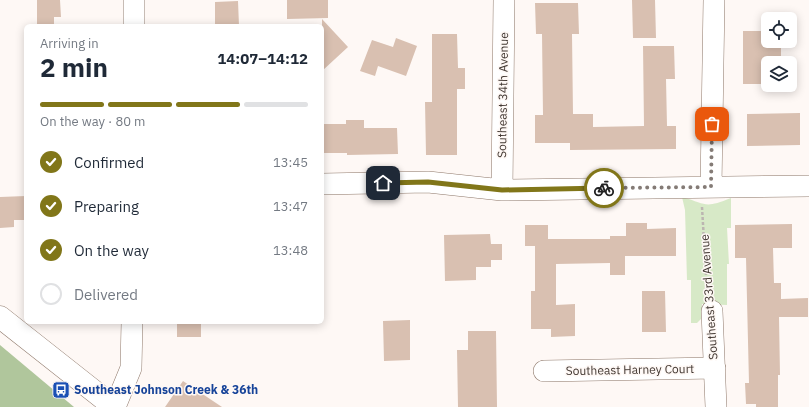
<!DOCTYPE html>
<html lang="en">
<head>
<meta charset="utf-8">
<style>
  body { margin:0; font-family:"IBM Plex Sans",sans-serif; background:#f6f6f7; color:#1f2937; height:100vh; display:flex; flex-direction:column; font-size:15px; white-space:nowrap }
  * { box-sizing:border-box; margin:0 }
  p { font-size:13px; color:#747a83 }
  .icon { flex:none; width:22px; height:22px; fill:none; stroke:currentColor; stroke-width:2; stroke-linecap:round; stroke-linejoin:round }
  .map { position:relative; flex:1; overflow:hidden }
  .panel { position:absolute; left:24px; top:24px; width:300px; height:300px; display:flex; flex-direction:column; background:#fff; border-radius:6px; box-shadow:0 2px 10px #0003 }
  .panel>* { flex:none }
  .fabs { position:absolute; left:761px; top:12px; display:grid; gap:8px }
  .fabs a { display:grid; place-items:center; width:36px; height:36px; border-radius:6px; background:#fff; box-shadow:0 2px 10px #0003; font-size:20px }
  .pin { position:absolute; display:grid; place-items:center; width:34px; height:34px; color:#fff; margin:-17px; border-radius:8px; box-shadow:0 2px 6px #0006 }
  .courier { position:absolute; display:grid; place-items:center; width:40px; height:40px; margin:-20px; border:3px solid #817619; border-radius:50%; background:#fff; color:#222; box-shadow:0 1px 5px #0007 }
  .summary em { font-style:normal; font-weight:700 }
  .summary div { display:flex; flex-direction:column-reverse }
  .summary { display:flex; align-items:center; justify-content:space-between; height:68px; padding:0 16px }
  h1 { font-size:26px; font-weight:700; line-height:30px }
  .bar { display:grid; grid-template-columns:repeat(4,1fr); gap:6px 4px; align-content:center; height:48px; padding:0 16px }
  .bar i { height:5px; border-radius:3px; background:#e0e1e3 }
  .bar .current { background:#817619 }
  .bar p { grid-column:span 4 }
  ol { padding:0 16px; list-style:none }
  li { display:flex; align-items:center; gap:12px; height:44px }
  li p { margin-inline-start:auto }
  li .icon { padding:4px; border-radius:50%; background:#817619; color:#fff; stroke-width:4 }
  li:last-child { color:#747a83 }
  li i { width:22px; height:22px; border:2px solid #e0e1e3; border-radius:50% }
  .map>svg:first-child { display:block }
  .green { fill:#d7e9c7 }
  .forest { fill:#b0c69c }
  .building { fill:#d9c0b1 }
  .lines { fill:none; stroke-linecap:round; stroke-linejoin:round }
  .minor-casing { stroke:#8e786a; stroke-width:22 }
  .major-casing { stroke:#8e786a; stroke-width:23 }
  .path { stroke:#bcb5b1; stroke-width:2.5; stroke-dasharray:3 2; stroke-linecap:butt }
  .minor { stroke:#fff; stroke-width:21 }
  .major { stroke:#fff; stroke-width:22 }
  .done { stroke:#847b76; stroke-width:4; stroke-dasharray:0 7.2 }
  .route { stroke:#817619; stroke-width:5 }
  .labels { text-anchor:middle; stroke-width:3; stroke-linejoin:round; paint-order:stroke }
  .street-label { font-size:12px; fill:#423832; stroke:#fef8f5 }
  .transit-label { font-size:12px; font-weight:bold; fill:#164399; stroke:#fef8f5; text-anchor:start }
</style>
</head>
<body>
<div class="map">
<svg width="809" height="407" viewBox="0 0 809 407">
  <rect width="100%" height="100%" fill="#fef8f5"/>
  <!-- green -->
  <path class="green" d="M 682,197 C 707,204 704,209 731,198 L 731,228 L 727,228 L 729,264 L 727,264 L 727,305 L 702,304 L 701,319 L 697,323 L 691,323 L 691,280 L 687,280 L 685,210 Z"/>
  <!-- forest -->
  <path class="forest" d="M 0,345 L 74,407 L 0,407 Z"/>
  <!-- building -->
  <path class="building" d="M 37,0 L 60,0 L 61,17 L 54,17 L 54,26 L 37,26 Z
    M 287,0 L 328,0 L 328,18 L 287,19 Z
    M 632,0 L 655,0 L 656,38 L 633,38 Z
    M 238,1 L 239,26 L 215,26 L 215,2 Z
    M 535,3 L 578,3 L 579,34 L 572,34 L 573,114 L 593,114 L 593,127 L 644,126 L 643,46 L 674,46 L 675,79 L 666,79 L 667,126 L 676,126 L 676,149 L 570,150 L 570,143 L 535,143 L 535,115 L 543,115 L 542,34 L 536,34 Z
    M 322,19 L 348,47 L 322,71 Z
    M 743,31 L 768,31 L 768,41 L 781,41 L 781,63 L 768,63 L 768,84 L 743,84 Z
    M 432,34 L 457,34 L 458,68 L 465,68 L 465,89 L 457,89 L 457,155 L 426,155 L 425,102 L 432,102 Z
    M 396,38 L 417,46 L 406,76 L 378,66 L 375,76 L 360,71 L 372,40 L 393,47 Z
    M 800,113 L 800,145 L 747,146 L 747,114 Z
    M 346,120 L 364,120 L 364,128 L 397,128 L 398,154 L 347,155 L 347,153 L 322,153 L 322,124 L 346,124 Z
    M 26,196 L 26,220 L 14,220 L 14,227 L 0,228 L 0,197 Z
    M 626,223 L 647,223 L 647,229 L 676,228 L 676,256 L 625,256 L 625,275 L 610,275 L 610,263 L 556,264 L 556,305 L 575,304 L 575,336 L 551,337 L 551,329 L 531,329 L 531,291 L 535,291 L 535,246 L 525,246 L 525,225 L 548,225 L 548,239 L 610,239 L 610,236 L 626,236 Z
    M 792,224 L 792,248 L 773,248 L 774,283 L 781,283 L 781,299 L 808,298 L 808,317 L 779,317 L 780,375 L 778,375 L 778,407 L 756,407 L 756,404 L 746,404 L 745,383 L 749,383 L 746,258 L 735,258 L 735,225 Z
    M 490,234 L 491,244 L 502,244 L 502,260 L 491,260 L 491,267 L 476,267 L 476,280 L 445,281 L 444,235 Z
    M 642,291 L 665,291 L 666,332 L 642,332 Z
    M 410,320 L 410,360 L 384,361 L 383,321 Z
    M 177,322 L 201,322 L 201,337 L 177,337 Z
    M 468,331 L 496,331 L 497,407 L 458,407 L 457,350 L 468,350 Z
    M 183,381 L 222,407 L 165,407 Z"/>
  <g class="lines">
    <defs>
      <path id="minor" d="M 134,0 L 134,26
        M 322,184 L 428,182 L 502,190 L 809,186
        M 711,187 L 714,0
        M 502,190 L 504,0
        M 712,311 L 716,407
        M 544,371 L 715,368
        M 115,407 L 131,368 L 132,322"/>
      <path id="major" d="M 0,317 L 114,407"/>
    </defs>
    <!-- minor casing -->
    <use href="#minor" class="minor-casing"/>
    <!-- major casing -->
    <use href="#major" class="major-casing"/>
    <!-- path -->
    <path class="path" d="M 702,207 L 707,292"/>
    <!-- minor -->
    <use href="#minor" class="minor"/>
    <!-- major -->
    <use href="#major" class="major"/>
  </g>
  <g class="lines">
    <!-- done -->
    <path class="done" d="M 604,188 L 711,187 L 712,124"/>
    <!-- route -->
    <path class="route" d="M 383,183 L 428,182 L 502,190 L 604,188"/>
  </g>
  <!-- icons -->
  <defs>
    <symbol id="bus-square" viewBox="-11 -11 22 22"><rect x="-9" y="-9" width="18" height="18" rx="4" fill="#1a4fb4" stroke="#fef8f5"/><path d="M-5-6H5V4H4V6H2V4H-2V6H-4V4H-5ZM-3.5-4V0h7V-4ZM-3.5 1.2v1.5H-2V1.2ZM2 1.2v1.5H3.5V1.2Z" fill="#fff"/></symbol>
  </defs>
  <g fill-rule="evenodd">
    <use href="#bus-square" x="51" y="380" width="20" height="20"/>
  </g>
  <g class="labels">
    <!-- street labels -->
    <g class="street-label">
      <text transform="translate(503 95) rotate(-89)" y="4">Southeast 34th Avenue</text>
      <text transform="translate(709 297) rotate(-94)" y="4">Southeast 33rd Avenue</text>
      <text transform="translate(630 370) rotate(-1)" y="4">Southeast Harney Court</text>
    </g>
    <!-- transit labels -->
    <g class="transit-label">
      <text x="74" y="394">Southeast Johnson Creek &amp; 36th</text>
    </g>
  </g>
</svg>
<div class="fabs">
<a><svg class="icon" aria-label="locate" viewBox="0 0 24 24"><circle cx="12" cy="12" r="6"/><path d="M12 2v4M12 18v4M2 12h4M18 12h4"/></svg></a>
<a><svg class="icon" aria-label="layers" viewBox="0 0 24 24"><path d="M12 4l9 5-9 5-9-5zM3 14l9 5 9-5"/></svg></a>
</div>
<div class="pin" style="left:712px;top:124px;background:#ea580c"><svg class="icon" aria-label="bag" viewBox="0 0 24 24"><path d="M5 8h14l-1 12H6zM9 8a3 3 0 0 1 6 0"/></svg></div>
<div class="pin" style="left:383px;top:183px;background:#1f2937"><svg class="icon" aria-label="home" viewBox="0 0 24 24"><path d="M3 11l9-7 9 7M6 9v11h12V9"/></svg></div>
<div class="courier" style="left:604px;top:188px"><svg class="icon" aria-label="bike" viewBox="0 0 24 24"><circle cx="6" cy="16" r="4"/><circle cx="18" cy="16" r="4"/><path d="M6 16l4-8h5l3 8M10 8l3 8H6M13 5h3"/></svg></div>
<section class="panel">
<div class="summary"><div><h1>2 min</h1><p>Arriving in</p></div><em>14:07–14:12</em></div>
<div class="bar"><i class="current"></i><i class="current"></i><i class="current"></i><i></i><p>On the way · 80 m</p></div>
<ol>
<li><svg class="icon" aria-label="check" viewBox="0 0 24 24"><path d="M5 12l5 5 9-10"/></svg>Confirmed<p>13:45</p></li>
<li><svg class="icon" aria-label="check" viewBox="0 0 24 24"><path d="M5 12l5 5 9-10"/></svg>Preparing<p>13:47</p></li>
<li><svg class="icon" aria-label="check" viewBox="0 0 24 24"><path d="M5 12l5 5 9-10"/></svg>On the way<p>13:48</p></li>
<li><i></i>Delivered</li>
</ol>
</section>
</div>
</body>
</html>
